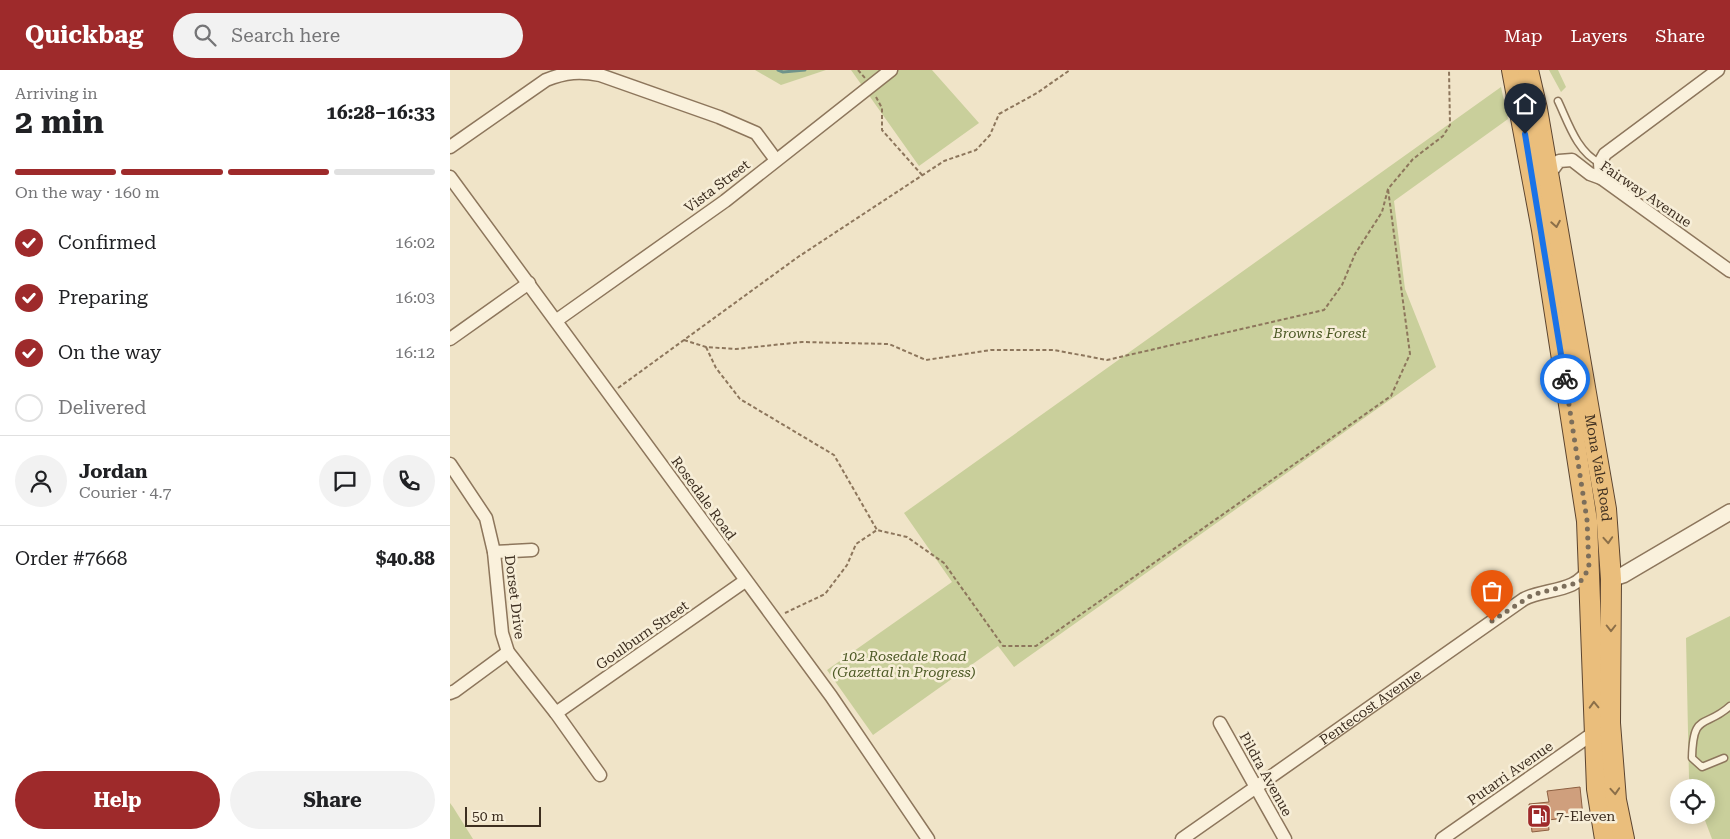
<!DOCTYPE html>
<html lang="en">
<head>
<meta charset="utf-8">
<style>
  body { margin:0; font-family:"Roboto Serif",serif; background:#f2f2f2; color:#202124; height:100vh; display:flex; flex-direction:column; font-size:19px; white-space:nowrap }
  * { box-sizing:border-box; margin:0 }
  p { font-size:16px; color:#757577 }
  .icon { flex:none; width:28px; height:28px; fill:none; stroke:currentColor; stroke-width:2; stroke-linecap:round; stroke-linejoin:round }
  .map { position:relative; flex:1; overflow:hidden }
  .panel { display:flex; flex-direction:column; background:#fff; width:450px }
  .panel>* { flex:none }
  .tools { position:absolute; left:1220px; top:709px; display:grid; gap:10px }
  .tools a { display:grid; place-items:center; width:45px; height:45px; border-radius:50%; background:#fff; box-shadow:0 2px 12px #0003; font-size:25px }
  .scale { position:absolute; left:15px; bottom:12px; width:76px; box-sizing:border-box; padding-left:5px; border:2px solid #3d2e20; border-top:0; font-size:14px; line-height:18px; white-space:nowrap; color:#3d2e20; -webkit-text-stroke:4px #f7eed8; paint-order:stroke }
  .pin { position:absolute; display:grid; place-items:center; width:42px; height:42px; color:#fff; margin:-51px -21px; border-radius:50% 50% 50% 0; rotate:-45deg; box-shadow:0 0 5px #0007 }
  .pin .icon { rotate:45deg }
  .courier { position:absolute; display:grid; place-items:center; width:50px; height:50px; margin:-25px; border:4px solid #1a73e8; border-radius:50%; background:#fff; color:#222; box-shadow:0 1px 6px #0007 }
  .head em { font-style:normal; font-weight:700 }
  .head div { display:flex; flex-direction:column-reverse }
  .head { display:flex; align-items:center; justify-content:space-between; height:85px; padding:0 15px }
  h1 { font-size:32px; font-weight:700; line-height:38px }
  .bar { display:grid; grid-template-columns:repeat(4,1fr); gap:8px 5px; align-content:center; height:60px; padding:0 15px }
  .bar i { height:6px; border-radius:4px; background:#e0e0e0 }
  .bar .current { background:#9e2a2b }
  .bar p { grid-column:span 4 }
  .line { display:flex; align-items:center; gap:12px; padding:0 15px; border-top:1px solid #e0e0e0 }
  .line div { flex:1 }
  .round { display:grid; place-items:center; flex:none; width:52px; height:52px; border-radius:26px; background:#f2f2f2 }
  ol { padding:0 15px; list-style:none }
  li { display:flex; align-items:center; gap:15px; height:55px }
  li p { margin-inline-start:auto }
  li .icon { padding:5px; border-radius:50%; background:#9e2a2b; color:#fff; stroke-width:4 }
  li:last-child { color:#757577 }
  li i { width:28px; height:28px; border:2px solid #e0e0e0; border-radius:50% }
  .primary-button { display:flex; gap:10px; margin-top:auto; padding:10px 15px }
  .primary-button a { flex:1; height:58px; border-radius:30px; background:#9e2a2b; color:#fff; font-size:20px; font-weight:700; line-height:58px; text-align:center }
  .primary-button a+a { background:#f2f2f2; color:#202124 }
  header { display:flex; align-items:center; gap:30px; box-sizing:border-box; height:70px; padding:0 25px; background:#9e2a2b; color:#fff }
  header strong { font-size:24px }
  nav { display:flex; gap:28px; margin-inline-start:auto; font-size:18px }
  .search { width:350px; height:45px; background:#f2f2f2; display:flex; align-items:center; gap:12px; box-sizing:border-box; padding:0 18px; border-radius:28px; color:#757577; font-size:19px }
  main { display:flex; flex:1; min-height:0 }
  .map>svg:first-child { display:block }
  .green { fill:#c9cf9b }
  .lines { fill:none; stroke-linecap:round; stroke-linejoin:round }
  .stream { stroke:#6f938a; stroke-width:3 }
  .building { fill:#cf9f7d; stroke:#8d5f41 }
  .service-casing { stroke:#8d765c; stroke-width:9 }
  .minor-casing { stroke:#8d765c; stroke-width:15 }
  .tertiary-casing { stroke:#8d765c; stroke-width:18 }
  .trunk-casing { stroke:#5b4430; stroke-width:22 }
  .path { stroke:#8d765c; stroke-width:2; stroke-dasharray:4 2.5; stroke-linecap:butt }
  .service { stroke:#faf1dc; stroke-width:6 }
  .minor { stroke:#faf1dc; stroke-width:12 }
  .tertiary { stroke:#faf1dc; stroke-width:15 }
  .trunk { stroke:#eabe7c; stroke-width:20 }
  .oneway { stroke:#8b6f49 }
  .done { stroke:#7c6e5b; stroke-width:5; stroke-dasharray:0 9 }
  .route { stroke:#1a73e8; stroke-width:6 }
  .labels { text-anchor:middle; stroke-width:5; stroke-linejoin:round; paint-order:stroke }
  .street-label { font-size:14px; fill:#3d2e20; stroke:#f7eed8 }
  .park-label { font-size:14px; font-style:italic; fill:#4d5a26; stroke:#f7eed8 }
  .poi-label { font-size:14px; fill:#3d2e20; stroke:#f7eed8; text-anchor:start }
</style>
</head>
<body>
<header>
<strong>Quickbag</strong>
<div class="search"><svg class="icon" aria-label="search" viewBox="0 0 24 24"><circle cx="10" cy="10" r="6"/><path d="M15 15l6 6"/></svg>Search here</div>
<nav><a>Map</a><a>Layers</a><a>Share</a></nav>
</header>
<main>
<section class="panel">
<div class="head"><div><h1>2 min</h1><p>Arriving in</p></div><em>16:28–16:33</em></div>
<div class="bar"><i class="current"></i><i class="current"></i><i class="current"></i><i></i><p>On the way · 160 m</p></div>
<ol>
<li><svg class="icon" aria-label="check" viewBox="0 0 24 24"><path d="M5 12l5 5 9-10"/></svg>Confirmed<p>16:02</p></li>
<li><svg class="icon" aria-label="check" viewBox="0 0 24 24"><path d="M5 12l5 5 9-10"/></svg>Preparing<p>16:03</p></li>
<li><svg class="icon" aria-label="check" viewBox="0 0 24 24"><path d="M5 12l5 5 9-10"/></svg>On the way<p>16:12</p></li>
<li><i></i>Delivered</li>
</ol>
<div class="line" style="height:90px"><a class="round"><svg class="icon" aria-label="person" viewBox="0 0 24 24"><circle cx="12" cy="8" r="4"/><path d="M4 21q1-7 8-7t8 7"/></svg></a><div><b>Jordan</b><p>Courier · 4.7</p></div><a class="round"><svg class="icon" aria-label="chat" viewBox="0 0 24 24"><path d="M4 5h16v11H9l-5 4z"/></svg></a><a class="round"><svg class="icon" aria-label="phone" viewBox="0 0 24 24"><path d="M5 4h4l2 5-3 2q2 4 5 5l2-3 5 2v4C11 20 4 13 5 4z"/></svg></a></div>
<div class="line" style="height:65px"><div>Order #7668</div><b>$40.88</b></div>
<div class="primary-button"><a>Help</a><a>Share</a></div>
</section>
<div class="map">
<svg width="1280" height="769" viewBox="0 0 1280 769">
  <rect width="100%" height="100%" fill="#f0e4c8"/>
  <!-- green -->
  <path class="green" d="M 305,0 L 376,0 L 331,15 Z
    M 401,0 L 482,0 L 529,53 L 469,96 Z
    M 1099,0 L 1108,0 L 1116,17 L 1111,22 Z
    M 1051,17 L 1058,49 L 944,131 L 955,219 L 986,297 L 564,597 L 548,576 L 423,665 L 377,600 L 502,512 L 454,443 Z
    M 1280,546 L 1280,769 L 1262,769 L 1253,745 L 1256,745 L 1256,718 L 1242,717 L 1239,708 L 1236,568 Z
    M 0,733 L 3,737 L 23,769 L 0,769 Z"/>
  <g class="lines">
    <!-- stream -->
    <path class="stream" d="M 328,0 L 333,2 L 355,0"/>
  </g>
  <!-- building -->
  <path class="building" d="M 1130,717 L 1133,746 L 1098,750 L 1099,760 L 1082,762 L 1079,734 L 1099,732 L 1097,721 Z"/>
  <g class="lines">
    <defs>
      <path id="service" d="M 1108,31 C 1118,52 1127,82 1150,93
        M 1274,688 L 1252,697 L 1242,688 C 1243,641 1255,659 1280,636"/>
      <g id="minor">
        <path d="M 0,77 L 96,10 C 116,2 130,1 150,5 L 269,47 L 306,63 L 326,90"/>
        <path d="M 1098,106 L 1109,91 L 1122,90 L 1140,104 L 1151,108 L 1280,201"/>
        <path d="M 0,107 L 381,626 L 478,769"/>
        <path d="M 1151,108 L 1150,93 L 1155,84 L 1268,0"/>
        <path d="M 107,250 L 275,131 L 441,0"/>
        <path d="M 0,269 L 79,213"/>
        <path d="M 0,394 L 36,448 L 44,482 L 52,563 L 58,582 L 106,643 L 150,705"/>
        <path d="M 44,482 L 82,480"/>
        <path d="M 0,623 L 5,621 L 58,582"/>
        <path d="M 106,643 L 295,511"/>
        <path d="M 770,653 L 835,769"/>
        <path id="s1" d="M 732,769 L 1074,529 C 1095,518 1127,523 1139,498"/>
        <path d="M 992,769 L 1145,662"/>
      </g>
      <path id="tertiary" d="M 1161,509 L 1173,505 L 1280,442"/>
      <g id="trunk">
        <path d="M 1062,0 L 1092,160 L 1137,451 L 1147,719 L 1155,769"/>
        <path id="s2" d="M 1078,0 L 1087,39 L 1156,439 L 1161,509 L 1160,653 L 1166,730 L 1174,769"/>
      </g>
    </defs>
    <!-- service casing -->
    <use href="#service" class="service-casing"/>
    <!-- minor casing -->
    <use href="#minor" class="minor-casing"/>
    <!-- tertiary casing -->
    <use href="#tertiary" class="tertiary-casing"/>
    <!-- trunk casing -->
    <use href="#trunk" class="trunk-casing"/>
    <!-- path -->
    <path class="path" d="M 408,0 L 415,8
      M 426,27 L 432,38 L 432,60 L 472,105
      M 234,270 L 256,277 L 286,279 L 352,272 L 439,274 L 476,290 L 541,280 L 604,280 L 657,290 L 874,240 L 892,215 L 905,184 L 932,142 L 938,119 L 963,89 L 993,66 L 1000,55 L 999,0
      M 256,277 L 266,298 L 290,329 L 384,385 L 427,460
      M 168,318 L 348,187 L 494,91 L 526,80 L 540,65 L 549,44 L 587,23 L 620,0
      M 335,543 L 375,524 L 397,495 L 406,474 L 427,460 L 457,467 L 494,493 L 553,576 L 586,576 L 941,326 L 960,284 L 938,119"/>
    <!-- service -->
    <use href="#service" class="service"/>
    <!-- minor -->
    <use href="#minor" class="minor"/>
    <!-- tertiary -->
    <use href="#tertiary" class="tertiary"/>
    <!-- trunk -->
    <use href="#trunk" class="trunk"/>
  </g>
  <!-- one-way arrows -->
  <defs><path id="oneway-chevron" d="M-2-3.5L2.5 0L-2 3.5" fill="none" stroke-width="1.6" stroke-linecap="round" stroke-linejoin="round" transform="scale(1.25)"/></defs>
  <g class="oneway">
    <use href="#oneway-chevron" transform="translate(1106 154) rotate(80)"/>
    <use href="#oneway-chevron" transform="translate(1158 470) rotate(86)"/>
    <use href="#oneway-chevron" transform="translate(1161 558) rotate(90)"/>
    <use href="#oneway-chevron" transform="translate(1144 635) rotate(-92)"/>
    <use href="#oneway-chevron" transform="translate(1165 721) rotate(86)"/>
  </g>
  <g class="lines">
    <!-- done -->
    <path class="done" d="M 1042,551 L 1082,525 L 1123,514 L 1132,510 L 1139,498 L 1137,450 L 1115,309"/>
    <!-- route -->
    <path class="route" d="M 1075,64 L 1115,309"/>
  </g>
  <!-- icons -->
  <defs>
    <symbol id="fuel-square" viewBox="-11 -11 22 22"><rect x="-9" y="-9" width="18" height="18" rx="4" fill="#9e2a2b" stroke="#f7eed8"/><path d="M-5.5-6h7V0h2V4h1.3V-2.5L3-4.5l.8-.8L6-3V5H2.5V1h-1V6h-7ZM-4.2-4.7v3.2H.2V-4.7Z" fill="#fff"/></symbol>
  </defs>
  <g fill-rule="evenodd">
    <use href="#fuel-square" x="1075" y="732" width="28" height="28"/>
  </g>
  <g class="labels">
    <!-- street labels -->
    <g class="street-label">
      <text transform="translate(267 116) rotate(-37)" y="5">Vista Street</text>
      <text transform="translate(1196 124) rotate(34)" y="5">Fairway Avenue</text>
      <text dy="5" stroke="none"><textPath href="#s2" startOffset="404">Mona Vale Road</textPath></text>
      <text transform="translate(254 428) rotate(54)" y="5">Rosedale Road</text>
      <text transform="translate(65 527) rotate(83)" y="5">Dorset Drive</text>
      <text transform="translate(192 565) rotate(-35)" y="5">Goulburn Street</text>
      <text dy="5" stroke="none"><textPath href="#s1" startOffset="230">Pentecost Avenue</textPath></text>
      <text transform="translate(1060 703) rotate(-35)" y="5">Putarri Avenue</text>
      <text transform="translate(816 704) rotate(61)" y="5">Pildra Avenue</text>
    </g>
    <!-- park labels -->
    <g class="park-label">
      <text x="870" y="268">Browns Forest</text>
      <text x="454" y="591">102 Rosedale Road<tspan x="454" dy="16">(Gazettal in Progress)</tspan></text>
    </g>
    <!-- poi labels -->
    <g class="poi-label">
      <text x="1106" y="751">7-Eleven</text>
    </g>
  </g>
</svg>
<div class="tools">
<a><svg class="icon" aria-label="locate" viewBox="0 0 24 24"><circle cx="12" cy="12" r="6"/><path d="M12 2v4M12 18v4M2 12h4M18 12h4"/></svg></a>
</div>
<div class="scale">50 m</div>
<div class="pin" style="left:1042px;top:551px;background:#ea580c"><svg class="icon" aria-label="bag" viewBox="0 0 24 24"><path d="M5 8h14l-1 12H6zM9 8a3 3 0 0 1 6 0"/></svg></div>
<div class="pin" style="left:1075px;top:64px;background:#1f2937"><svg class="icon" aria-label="home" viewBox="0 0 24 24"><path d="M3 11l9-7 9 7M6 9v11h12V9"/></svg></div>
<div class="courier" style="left:1115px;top:309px"><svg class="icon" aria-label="bike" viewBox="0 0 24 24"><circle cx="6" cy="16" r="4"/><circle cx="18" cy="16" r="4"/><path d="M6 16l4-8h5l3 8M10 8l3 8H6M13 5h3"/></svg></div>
</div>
</main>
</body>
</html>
